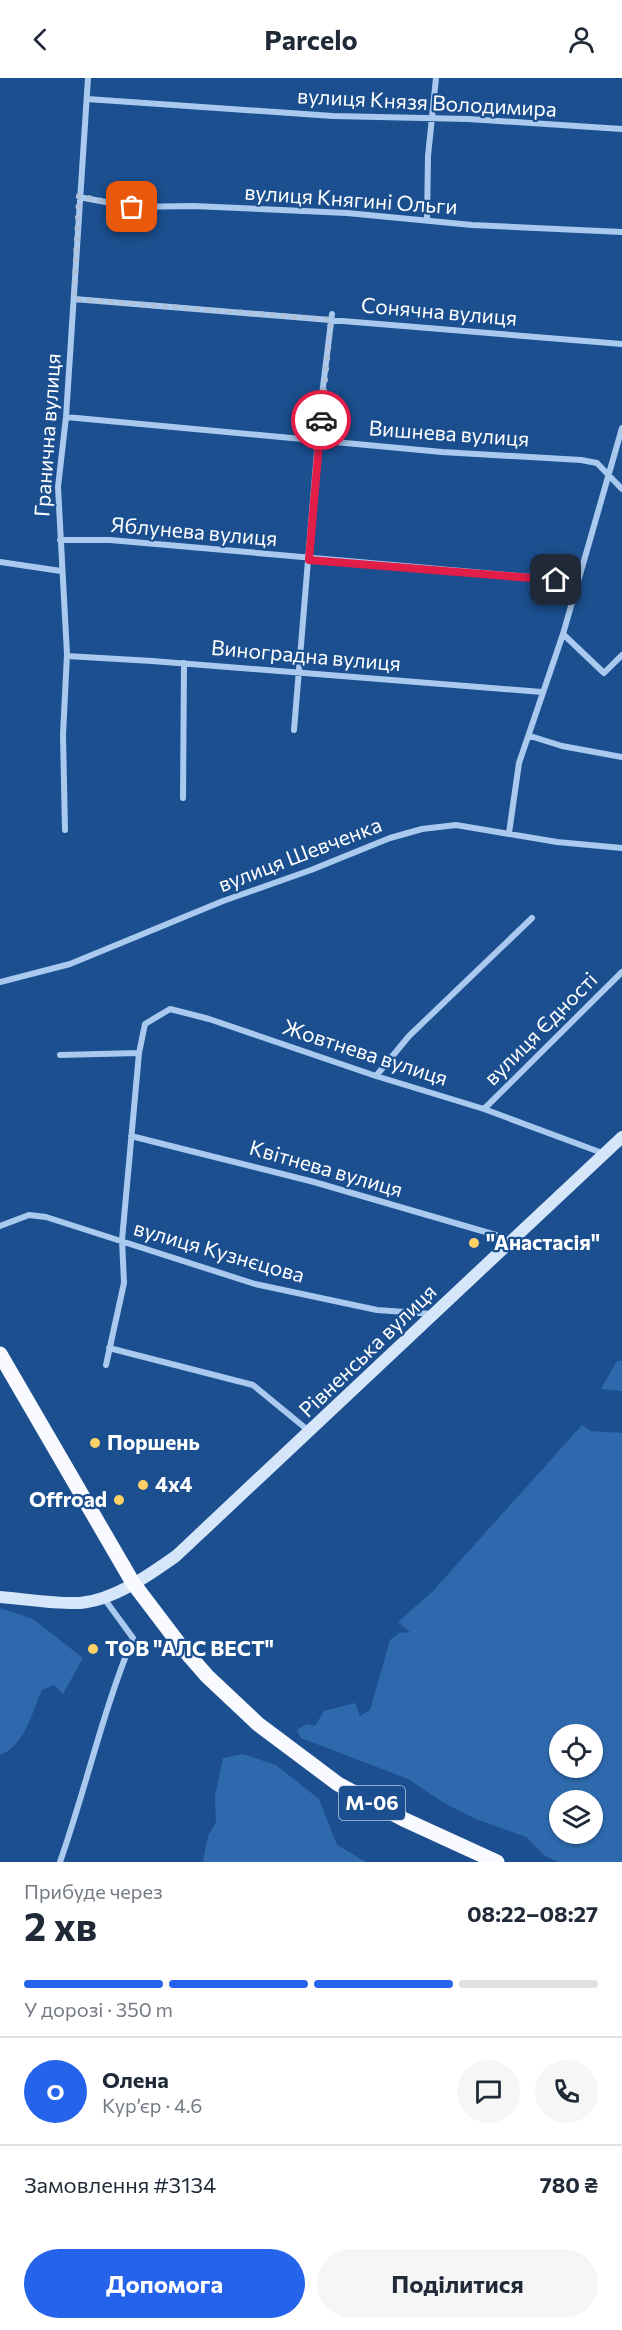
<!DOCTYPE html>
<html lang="uk">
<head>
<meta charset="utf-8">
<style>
  body { margin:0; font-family:Commissioner,sans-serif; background:#f6f6f7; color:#1f2937; height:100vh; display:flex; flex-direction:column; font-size:22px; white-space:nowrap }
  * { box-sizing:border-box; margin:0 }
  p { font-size:20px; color:#747a83 }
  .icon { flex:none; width:33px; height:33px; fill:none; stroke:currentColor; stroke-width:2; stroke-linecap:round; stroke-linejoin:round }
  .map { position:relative; height:1784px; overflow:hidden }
  .details { display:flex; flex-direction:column; background:#fff; flex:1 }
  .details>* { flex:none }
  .buttons { position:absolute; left:549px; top:1646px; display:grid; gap:12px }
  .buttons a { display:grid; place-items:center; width:54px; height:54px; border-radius:50%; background:#fff; box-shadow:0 2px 4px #0004; font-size:30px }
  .pin { position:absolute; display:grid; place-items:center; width:51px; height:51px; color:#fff; margin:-26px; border-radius:12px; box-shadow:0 3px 9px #0006 }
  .courier { position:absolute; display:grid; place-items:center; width:60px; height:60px; margin:-30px; border:4px solid #e11d48; border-radius:50%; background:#fff; color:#222; box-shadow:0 2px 8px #0007 }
  .head em { font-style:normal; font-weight:700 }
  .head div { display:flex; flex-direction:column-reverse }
  .head { display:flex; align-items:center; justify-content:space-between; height:102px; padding:0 24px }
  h1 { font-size:39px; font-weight:700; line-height:45px }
  .bar { display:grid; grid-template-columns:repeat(4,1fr); gap:9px 6px; align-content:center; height:72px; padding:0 24px }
  .bar i { height:8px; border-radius:4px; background:#e0e1e3 }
  .bar .current { background:#2563eb }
  .bar p { grid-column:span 4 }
  .line { display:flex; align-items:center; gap:15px; padding:0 24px; border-top:2px solid #e0e1e3 }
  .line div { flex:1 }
  .round { display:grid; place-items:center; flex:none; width:63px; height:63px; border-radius:32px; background:#f6f6f7 }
  .cta { display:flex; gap:12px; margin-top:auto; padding:12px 24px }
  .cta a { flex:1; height:69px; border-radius:36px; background:#2563eb; color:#fff; font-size:24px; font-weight:700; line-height:69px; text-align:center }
  .cta a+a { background:#f6f6f7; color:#1f2937 }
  header { display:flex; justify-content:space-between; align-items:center; height:78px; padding:0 24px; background:#fff; font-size:27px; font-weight:700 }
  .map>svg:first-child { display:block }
  .green { fill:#2e69ad; fill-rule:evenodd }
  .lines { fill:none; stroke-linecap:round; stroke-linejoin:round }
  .minor { stroke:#a9c9ee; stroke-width:6 }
  .secondary { stroke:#d6e6fa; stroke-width:12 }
  .trunk { stroke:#f8faff; stroke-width:15 }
  .done { stroke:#afc1d8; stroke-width:6; stroke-dasharray:0 10.8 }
  .route { stroke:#e11d48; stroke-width:8 }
  .poi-dot { fill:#ffd166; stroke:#1b4f8f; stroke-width:2 }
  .labels { text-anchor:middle; stroke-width:4.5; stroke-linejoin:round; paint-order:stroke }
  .shield { fill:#1b4f8f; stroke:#bbcadd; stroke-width:1.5 }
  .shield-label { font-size:20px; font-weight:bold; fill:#fff }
  .street-label { font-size:21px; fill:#fff; stroke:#1b4f8f }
  .poi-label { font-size:21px; font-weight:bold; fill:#fff; stroke:#1b4f8f; text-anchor:start }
</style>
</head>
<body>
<header><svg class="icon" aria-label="back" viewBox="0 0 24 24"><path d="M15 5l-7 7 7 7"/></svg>Parcelo<svg class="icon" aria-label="person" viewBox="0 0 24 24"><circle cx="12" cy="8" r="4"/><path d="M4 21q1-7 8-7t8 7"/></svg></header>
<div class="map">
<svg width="622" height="1784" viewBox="0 0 622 1784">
  <rect width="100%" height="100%" fill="#1b4f8f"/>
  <!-- green -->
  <path class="green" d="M 617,1283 L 622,1283 L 622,1313 L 601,1311 Z
    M 582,1347 L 591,1353 L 622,1355 L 622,1784 L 558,1784 L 545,1778 L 526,1759 L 476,1741 L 444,1725 L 408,1701 L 301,1660 L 297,1652 L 306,1646 L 315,1648 L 324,1633 L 355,1625 L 360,1638 L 370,1632 L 390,1562 L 399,1555 L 410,1554 L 398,1544 L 432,1514 ZM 560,1656 L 592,1656 L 592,1689 L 560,1689 ZM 560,1722 L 592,1722 L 592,1755 L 560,1755 Z
    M 0,1530 L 33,1541 L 83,1580 L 63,1616 L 54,1607 L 42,1612 C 32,1634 25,1668 0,1677 Z
    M 243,1676 L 276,1687 L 319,1721 L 337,1767 L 366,1784 L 203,1784 L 208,1758 L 216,1744 L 215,1718 L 223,1680 Z"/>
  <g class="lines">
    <!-- minor -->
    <path class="minor" d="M 87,21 L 333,38 L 468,41 L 622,51
      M 79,119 L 132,129 L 193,128 L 347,135 L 472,147 L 622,154
      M 427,142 L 428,78 L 436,0
      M 74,221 L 622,266
      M 66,339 L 442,374 L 581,382 L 597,385 L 622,411
      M 60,462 L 110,462 L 576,503
      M 0,484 L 61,493
      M 563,556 L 604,595 L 622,577
      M 67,578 L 152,583 L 542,614
      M 294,652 L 321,325 L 332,236
      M 530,658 L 562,668 L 622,679
      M 183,720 L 184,585
      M 65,752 L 63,657 L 67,576 L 58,409 L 66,339 L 88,0
      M 509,755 L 519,685 L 563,556 L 622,350
      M 0,904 L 70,886 L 223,823 L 311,792 L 390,760 L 422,751 L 456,747 L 557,764 L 622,770
      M 60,977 L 139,975
      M 376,998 L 409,958 L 532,840
      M 484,1031 L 622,894
      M 131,1058 L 314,1104 L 496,1157 L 507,1166
      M 0,1148 L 29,1137 L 46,1139 L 255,1206 L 377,1232 L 433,1236
      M 109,1270 L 253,1307 L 309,1353
      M 106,1287 L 124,1205 L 122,1162 L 139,975 L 145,946 L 170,931 L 209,941 L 376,998 L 484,1031 L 605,1076
      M 60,1784 C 86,1710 103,1632 133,1560 L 103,1519"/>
    <!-- secondary -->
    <path class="secondary" d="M 0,1519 C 26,1521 54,1526 80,1525 C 114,1522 149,1497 176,1478 L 622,1059"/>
    <!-- trunk -->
    <path class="trunk" d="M 0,1276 L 133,1505 L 180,1567 L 207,1598 L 258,1646 L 338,1706 L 403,1741 L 497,1784"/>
  </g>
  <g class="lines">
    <!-- done -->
    <path class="done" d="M 132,129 L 79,118 L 74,221 L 331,242 L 321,342"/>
    <!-- route -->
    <path class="route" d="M 321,342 L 309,482 L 556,502"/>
  </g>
  <!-- markers -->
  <g class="poi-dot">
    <circle cx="474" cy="1165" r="6"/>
    <circle cx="95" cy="1365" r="6"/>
    <circle cx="143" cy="1407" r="6"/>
    <circle cx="119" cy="1422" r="6"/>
    <circle cx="93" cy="1571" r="6"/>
  </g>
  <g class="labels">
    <!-- shield labels -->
    <rect class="shield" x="339" y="1708" width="66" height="34" rx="4.5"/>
    <g class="shield-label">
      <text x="372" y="1732">М-06</text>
    </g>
    <!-- street labels -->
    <g class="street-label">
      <text transform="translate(427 25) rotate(3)" y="7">вулиця Князя Володимира</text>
      <text transform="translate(351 122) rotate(4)" y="7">вулиця Княгині Ольги</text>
      <text transform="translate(439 234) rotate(5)" y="7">Сонячна вулиця</text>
      <text transform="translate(449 356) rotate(4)" y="7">Вишнева вулиця</text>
      <text transform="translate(48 357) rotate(-86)" y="7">Гранична вулиця</text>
      <text transform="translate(194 454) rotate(5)" y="7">Яблунева вулиця</text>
      <text transform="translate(306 578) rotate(5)" y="7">Виноградна вулиця</text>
      <text transform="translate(300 777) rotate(-21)" y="7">вулиця Шевченка</text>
      <text transform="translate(541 951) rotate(-45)" y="7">вулиця Єдності</text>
      <text transform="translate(365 975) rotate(18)" y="7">Жовтнева вулиця</text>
      <text transform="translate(326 1091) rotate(16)" y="7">Квітнева вулиця</text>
      <text transform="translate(219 1174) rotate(16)" y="7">вулиця Кузнєцова</text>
      <text transform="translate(368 1273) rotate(-44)" y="7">Рівненська вулиця</text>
    </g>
    <!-- poi labels -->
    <g class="poi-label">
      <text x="486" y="1172">"Анастасія"</text>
      <text x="107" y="1372">Поршень</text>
      <text x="155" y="1414">4x4</text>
      <text x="107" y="1429" text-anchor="end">Offroad</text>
      <text x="105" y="1578">ТОВ "АЛС ВЕСТ"</text>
    </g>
  </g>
</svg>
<div class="buttons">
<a><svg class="icon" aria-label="locate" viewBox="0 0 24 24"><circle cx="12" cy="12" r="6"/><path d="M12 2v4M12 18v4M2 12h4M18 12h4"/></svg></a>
<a><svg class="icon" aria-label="layers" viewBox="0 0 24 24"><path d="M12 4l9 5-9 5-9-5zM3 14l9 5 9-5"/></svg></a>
</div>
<div class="pin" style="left:132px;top:129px;background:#ea580c"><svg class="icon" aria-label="bag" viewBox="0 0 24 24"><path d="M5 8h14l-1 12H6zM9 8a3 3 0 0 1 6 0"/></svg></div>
<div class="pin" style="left:556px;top:502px;background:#1f2937"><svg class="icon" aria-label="home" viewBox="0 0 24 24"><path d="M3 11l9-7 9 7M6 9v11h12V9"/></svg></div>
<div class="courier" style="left:321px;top:342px"><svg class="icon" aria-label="car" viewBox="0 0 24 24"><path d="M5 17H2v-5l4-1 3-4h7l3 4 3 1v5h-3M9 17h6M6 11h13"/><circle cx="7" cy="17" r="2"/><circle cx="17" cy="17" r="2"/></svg></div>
</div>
<section class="details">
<div class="head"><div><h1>2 хв</h1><p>Прибуде через</p></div><em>08:22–08:27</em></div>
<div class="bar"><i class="current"></i><i class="current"></i><i class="current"></i><i></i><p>У дорозі · 350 m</p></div>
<div class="line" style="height:108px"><b class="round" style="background:#2563eb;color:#fff">О</b><div><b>Олена</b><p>Кур’єр · 4.6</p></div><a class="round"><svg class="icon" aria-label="chat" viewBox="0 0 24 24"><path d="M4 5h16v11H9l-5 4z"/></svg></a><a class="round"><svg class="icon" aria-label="phone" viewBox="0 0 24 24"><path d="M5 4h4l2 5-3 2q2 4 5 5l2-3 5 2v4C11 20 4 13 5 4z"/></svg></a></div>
<div class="line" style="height:78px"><div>Замовлення #3134</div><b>780 ₴</b></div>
<div class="cta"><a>Допомога</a><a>Поділитися</a></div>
</section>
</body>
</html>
